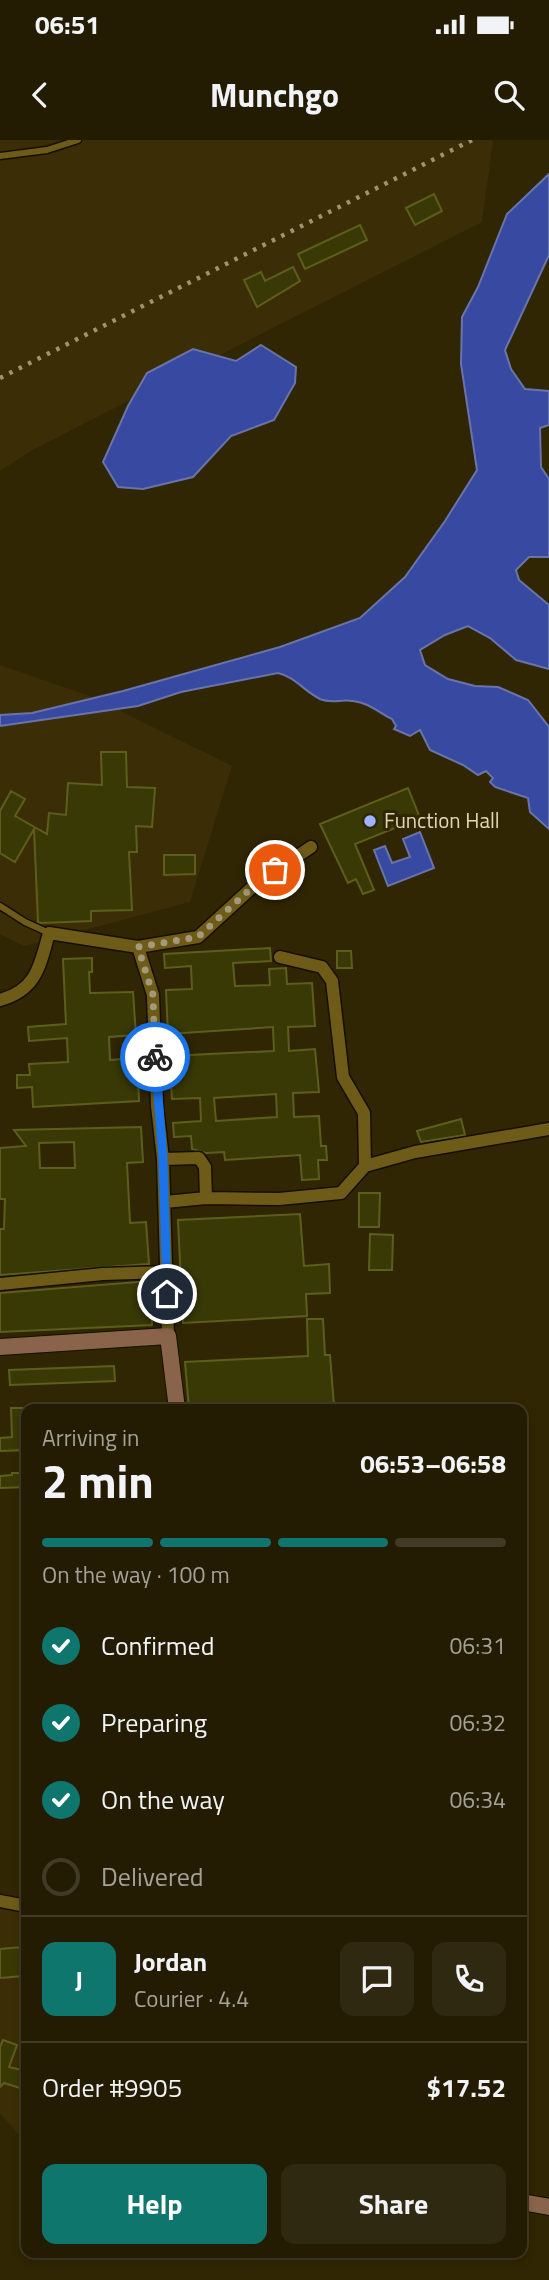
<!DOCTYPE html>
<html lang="en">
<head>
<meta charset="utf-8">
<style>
  body { margin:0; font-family:"Titillium Web",sans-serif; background:#302911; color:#f1f3f6; height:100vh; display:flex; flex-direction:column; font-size:26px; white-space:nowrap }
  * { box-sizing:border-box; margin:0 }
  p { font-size:23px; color:#a3a199 }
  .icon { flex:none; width:38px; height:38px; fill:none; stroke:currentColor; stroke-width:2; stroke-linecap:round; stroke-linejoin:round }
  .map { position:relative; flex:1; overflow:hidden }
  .drawer { position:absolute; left:21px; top:1264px; width:506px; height:854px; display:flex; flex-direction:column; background:#241c02; border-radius:14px; box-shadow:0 4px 10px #0003,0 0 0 2px #413a24 }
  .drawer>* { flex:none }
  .pin { position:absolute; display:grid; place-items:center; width:60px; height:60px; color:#fff; margin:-30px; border:4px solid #fff; border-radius:50%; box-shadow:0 2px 7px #0007 }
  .courier { position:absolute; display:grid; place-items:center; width:70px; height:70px; margin:-35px; border:5px solid #1a73e8; border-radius:50%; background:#fff; color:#222; box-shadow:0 2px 9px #0007 }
  .summary em { font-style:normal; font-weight:700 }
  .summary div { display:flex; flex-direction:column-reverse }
  .summary { display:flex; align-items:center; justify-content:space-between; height:119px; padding:0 21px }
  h1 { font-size:46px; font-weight:700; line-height:52px }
  .bar { display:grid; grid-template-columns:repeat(4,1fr); gap:10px 7px; align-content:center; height:84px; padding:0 21px }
  .bar i { height:9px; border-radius:5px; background:#413a24 }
  .bar .active { background:#0f766e }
  .bar p { grid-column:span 4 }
  .line { display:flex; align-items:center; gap:18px; padding:0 21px; border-top:2px solid #413a24 }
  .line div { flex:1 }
  .round { display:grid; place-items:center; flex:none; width:74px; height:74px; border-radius:14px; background:#302911 }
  ol { padding:0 21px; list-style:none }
  li { display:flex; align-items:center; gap:21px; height:77px }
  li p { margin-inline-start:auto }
  li .icon { padding:7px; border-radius:50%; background:#0f766e; color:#fff; stroke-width:4 }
  li:last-child { color:#a3a199 }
  li i { width:38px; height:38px; border:4px solid #413a24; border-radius:50% }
  .action { display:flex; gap:14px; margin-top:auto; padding:14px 21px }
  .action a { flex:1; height:80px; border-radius:14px; background:#0f766e; color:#fff; font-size:28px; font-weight:700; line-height:80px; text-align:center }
  .action a+a { background:#302911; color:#f1f3f6 }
  .status { display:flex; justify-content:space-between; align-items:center; height:49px; padding:0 35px; background:#241c02; direction:ltr }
  .status svg { height:19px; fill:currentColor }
  header { display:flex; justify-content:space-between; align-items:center; height:91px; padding:0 21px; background:#241c02; font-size:32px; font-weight:700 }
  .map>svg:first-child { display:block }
  .built { fill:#3b2e06 }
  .water { fill:#3749a1; stroke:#6a74a8; stroke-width:2 }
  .building { fill:#383905; stroke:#5d5e1d; stroke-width:2; fill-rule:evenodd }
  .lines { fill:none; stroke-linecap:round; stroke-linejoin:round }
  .lane-casing { stroke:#150f00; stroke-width:9 }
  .street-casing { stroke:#150f00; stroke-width:15 }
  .secondary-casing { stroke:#150f00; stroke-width:18 }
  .lane { stroke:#6f5b18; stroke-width:6 }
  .street { stroke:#6f5b18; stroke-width:12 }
  .secondary { stroke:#89644a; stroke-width:16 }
  .rail { stroke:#9e9472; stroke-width:4.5; stroke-dasharray:3.5 7; stroke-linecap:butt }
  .done { stroke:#a49978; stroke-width:7; stroke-dasharray:0 12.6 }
  .route { stroke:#1a73e8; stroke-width:9 }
  .poi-dot { fill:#9eb4fd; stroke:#302603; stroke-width:2.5 }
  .labels { text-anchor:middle; stroke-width:6; stroke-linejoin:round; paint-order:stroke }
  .poi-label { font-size:21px; fill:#e2d7b7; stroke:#302603; text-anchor:start }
</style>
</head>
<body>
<div class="status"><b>06:51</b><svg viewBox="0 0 49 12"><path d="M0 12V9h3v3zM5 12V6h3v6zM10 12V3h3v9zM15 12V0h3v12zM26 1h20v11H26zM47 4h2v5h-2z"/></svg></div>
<header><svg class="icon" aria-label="back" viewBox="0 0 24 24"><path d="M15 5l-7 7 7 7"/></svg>Munchgo<svg class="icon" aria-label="search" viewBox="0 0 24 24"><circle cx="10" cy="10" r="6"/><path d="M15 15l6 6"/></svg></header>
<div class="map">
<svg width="549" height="2140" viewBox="0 0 549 2140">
  <rect width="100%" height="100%" fill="#302603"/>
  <!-- built -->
  <path class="built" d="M 0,0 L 493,0 L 482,82 L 34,309 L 0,331 Z
    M 0,525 L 92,557 L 232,626 L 190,762 L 24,806 L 0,794 Z
    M 0,1766 L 26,1768 L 26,2003 L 0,1973 Z"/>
  <!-- water -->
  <path class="water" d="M 549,34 L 549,115 L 505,210 L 511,229 L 525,249 L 549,251 L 549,285 L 540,288 L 541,327 L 549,339 L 549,417 L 529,417 L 516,430 L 519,440 L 549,465 L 549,529 L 516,520 L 490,498 L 468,486 L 445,495 L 420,510 L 425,525 L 448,539 L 475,546 L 498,547 L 528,560 L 549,587 L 549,689 L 530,672 L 528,658 L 495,647 L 490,642 L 493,638 L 486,631 L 478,635 L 463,625 L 430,610 L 420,590 L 410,596 L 394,589 L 396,586 L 392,579 C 379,573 370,563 353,561 C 341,559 332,564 320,559 C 304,551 295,537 278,533 L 181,552 L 138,566 L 0,586 L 0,575 L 32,573 L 123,551 L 280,507 L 360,478 L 405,437 L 445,381 L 477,330 L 461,224 L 462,177 L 478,147 L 507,74 Z
    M 261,205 L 296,227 L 295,243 L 274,280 L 231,296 L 193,337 L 143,349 L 118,347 L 103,322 L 128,266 L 147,233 L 193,209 L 236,221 Z
    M 420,692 L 434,728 L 388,746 L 374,710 L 385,706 L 392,723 L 410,717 L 403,699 Z"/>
  <!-- building -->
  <path class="building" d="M 434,54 L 442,71 L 415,85 L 406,68 Z
    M 360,85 L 367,100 L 305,129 L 298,114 Z
    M 293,127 L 300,141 L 257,167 L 244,140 L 261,132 L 265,141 Z
    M 101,612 L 126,612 L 127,647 L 155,648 L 152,687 L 136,686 L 137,712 L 129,712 L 132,770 L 91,771 L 91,781 L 41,783 L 38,782 L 34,689 L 15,722 L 0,713 L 0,671 L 11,651 L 25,659 L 15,676 L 47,694 L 49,673 L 66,675 L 68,643 L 102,645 Z
    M 408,648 L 420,678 L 355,704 L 374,750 L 363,754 L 356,739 L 348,743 L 320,684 Z
    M 164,715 L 195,715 L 195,734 L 164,735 Z
    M 270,808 L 271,821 L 233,823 L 235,846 L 270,845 L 269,829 L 286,828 L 287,844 L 312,843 L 315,886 L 288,887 L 289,911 L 315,909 L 319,952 L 293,953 L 294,977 L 319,976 L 321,1006 L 326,1006 L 327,1020 L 318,1020 L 319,1039 L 302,1040 L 300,1015 L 225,1020 L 224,1012 L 206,1013 L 192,1009 L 191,996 L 174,997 L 173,983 L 201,981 L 200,958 L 172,959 L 169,916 L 274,911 L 273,887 L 168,894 L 166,850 L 192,849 L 191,826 L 165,828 L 164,814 ZM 276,954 L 277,977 L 216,981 L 214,958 Z
    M 337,811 L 351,811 L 352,828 L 337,828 Z
    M 92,818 L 92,832 L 89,832 L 90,853 L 133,852 L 136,895 L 109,897 L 110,920 L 137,918 L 139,961 L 33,967 L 32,947 L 17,948 L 17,935 L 30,935 L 29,924 L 68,922 L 67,898 L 29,901 L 28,887 L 66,884 L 63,819 Z
    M 461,979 L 465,995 L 421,1002 L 417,991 Z
    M 141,987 L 143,1022 L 127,1023 L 130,1083 L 146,1082 L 149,1124 L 0,1135 L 0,1089 L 4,1089 L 5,1059 L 0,1059 L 0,1008 L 26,1006 L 14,990 ZM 74,1002 L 75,1028 L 40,1028 L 39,1003 Z
    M 359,1053 L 380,1053 L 379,1087 L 359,1087 Z
    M 300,1074 L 304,1126 L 329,1124 L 330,1153 L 306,1154 L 307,1176 L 183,1183 L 178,1080 Z
    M 370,1094 L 393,1095 L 392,1130 L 369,1130 Z
    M 150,1141 L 152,1185 L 0,1192 L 0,1153 Z
    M 307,1179 L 323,1179 L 325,1215 L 330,1215 L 334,1266 L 189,1269 L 185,1222 L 308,1216 Z
    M 114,1226 L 115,1241 L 10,1245 L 9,1230 Z
    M 11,1268 L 26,1268 L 26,1310 L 0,1311 L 0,1298 L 12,1297 Z
    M 12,1333 L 26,1333 L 26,1347 L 0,1348 L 0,1336 L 12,1335 Z
    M 21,1807 L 23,1836 L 0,1838 L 0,1809 Z
    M 3,1900 L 17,1905 L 9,1927 L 26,1931 L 26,1950 L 4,1943 L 0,1947 L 0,1907 Z"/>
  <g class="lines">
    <defs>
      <path id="lane" d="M 0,16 L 47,10 L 78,0
        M 0,766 L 25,782 L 49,793"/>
      <path id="street" d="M 138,807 L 153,855 L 157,966 L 163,1019 L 168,1196
        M 280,817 L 322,827 L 332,841 L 343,937 L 364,973 L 365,1026
        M 0,860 C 37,850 40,825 49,793 L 138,807 L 198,797 L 257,743 L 311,707
        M 163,1019 L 199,1018 L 205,1027 L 206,1058 L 165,1062
        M 206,1058 L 279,1059 L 341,1053 L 365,1026 L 415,1012 L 549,989
        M 0,1144 L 103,1134 L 166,1132
        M 0,1761 L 26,1766"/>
      <path id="secondary" d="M 0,1207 L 168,1196 L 177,1269
        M 522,2062 L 549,2067"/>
    </defs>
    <!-- lane casing -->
    <use href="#lane" class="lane-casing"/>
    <!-- street casing -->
    <use href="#street" class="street-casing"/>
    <!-- secondary casing -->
    <use href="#secondary" class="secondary-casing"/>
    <!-- lane -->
    <use href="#lane" class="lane"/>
    <!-- street -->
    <use href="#street" class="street"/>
    <!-- secondary -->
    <use href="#secondary" class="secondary"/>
    <!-- rail -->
    <path class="rail" d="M 0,238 L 472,0"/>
  </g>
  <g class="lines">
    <!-- done -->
    <path class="done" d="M 155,917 L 153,855 L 138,807 L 198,797 L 257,743 L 275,730"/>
    <!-- route -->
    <path class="route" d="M 155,917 L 163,1019 L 167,1154"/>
  </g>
  <!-- markers -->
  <circle class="poi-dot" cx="370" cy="681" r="7"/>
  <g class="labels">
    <!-- poi labels -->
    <g class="poi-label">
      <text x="384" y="688">Function Hall</text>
    </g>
  </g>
</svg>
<div class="pin" style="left:275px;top:730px;background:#ea580c"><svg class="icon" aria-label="bag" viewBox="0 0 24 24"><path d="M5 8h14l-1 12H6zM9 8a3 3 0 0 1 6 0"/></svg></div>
<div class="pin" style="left:167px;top:1154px;background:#1f2937"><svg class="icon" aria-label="home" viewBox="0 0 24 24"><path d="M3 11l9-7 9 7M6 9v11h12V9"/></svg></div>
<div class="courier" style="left:155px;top:917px"><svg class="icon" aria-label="bike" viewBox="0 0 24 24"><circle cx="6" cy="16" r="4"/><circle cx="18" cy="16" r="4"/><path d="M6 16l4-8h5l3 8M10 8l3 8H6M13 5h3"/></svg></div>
<section class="drawer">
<div class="summary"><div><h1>2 min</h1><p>Arriving in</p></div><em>06:53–06:58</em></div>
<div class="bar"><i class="active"></i><i class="active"></i><i class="active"></i><i></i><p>On the way · 100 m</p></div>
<ol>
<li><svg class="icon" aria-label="check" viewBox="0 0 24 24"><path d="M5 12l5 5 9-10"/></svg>Confirmed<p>06:31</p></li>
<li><svg class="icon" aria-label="check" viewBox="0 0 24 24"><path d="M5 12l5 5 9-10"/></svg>Preparing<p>06:32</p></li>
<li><svg class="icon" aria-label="check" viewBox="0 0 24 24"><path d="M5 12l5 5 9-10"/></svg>On the way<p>06:34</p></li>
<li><i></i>Delivered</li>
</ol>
<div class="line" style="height:126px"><b class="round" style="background:#0f766e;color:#fff">J</b><div><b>Jordan</b><p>Courier · 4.4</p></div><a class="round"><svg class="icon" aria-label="chat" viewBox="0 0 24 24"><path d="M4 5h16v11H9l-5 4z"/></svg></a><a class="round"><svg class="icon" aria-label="phone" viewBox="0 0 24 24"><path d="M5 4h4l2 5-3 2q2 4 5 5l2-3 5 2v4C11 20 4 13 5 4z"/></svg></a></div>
<div class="line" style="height:91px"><div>Order #9905</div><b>$17.52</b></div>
<div class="action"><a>Help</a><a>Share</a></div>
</section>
</div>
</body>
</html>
